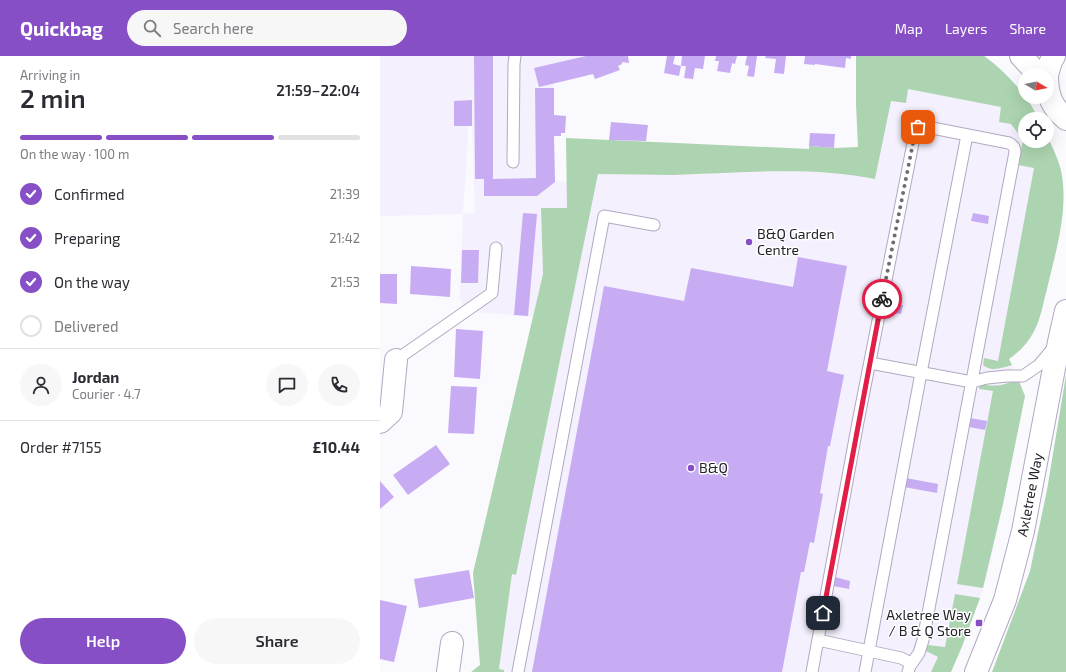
<!DOCTYPE html>
<html lang="en">
<head>
<meta charset="utf-8">
<style>
  body { margin:0; font-family:"Exo 2",sans-serif; background:#f7f7f7; color:#2b2b33; height:100vh; display:flex; flex-direction:column; font-size:15px; white-space:nowrap }
  * { box-sizing:border-box; margin:0 }
  p { font-size:13px; color:#7c7c81 }
  .icon { flex:none; width:22px; height:22px; fill:none; stroke:currentColor; stroke-width:2; stroke-linecap:round; stroke-linejoin:round }
  .map { position:relative; flex:1; overflow:hidden }
  .sheet { display:flex; flex-direction:column; background:#fff; width:380px }
  .sheet>* { flex:none }
  .needle { width:26px; rotate:100deg }
  .controls { position:absolute; left:638px; top:12px; display:grid; gap:8px }
  .controls a { display:grid; place-items:center; width:36px; height:36px; border-radius:50%; background:#fff; box-shadow:0 4px 16px #0002; font-size:20px }
  .pin { position:absolute; display:grid; place-items:center; width:34px; height:34px; color:#fff; margin:-17px; border-radius:8px; box-shadow:0 2px 6px #0006 }
  .courier { position:absolute; display:grid; place-items:center; width:40px; height:40px; margin:-20px; border:3px solid #e11d48; border-radius:50%; background:#fff; color:#222; box-shadow:0 1px 5px #0007 }
  .summary em { font-style:normal; font-weight:600 }
  .summary div { display:flex; flex-direction:column-reverse }
  .summary { display:flex; align-items:center; justify-content:space-between; height:68px; padding:0 20px }
  h1 { font-size:26px; font-weight:600; line-height:30px }
  .bar { display:grid; grid-template-columns:repeat(4,1fr); gap:6px 4px; align-content:center; height:48px; padding:0 20px }
  .bar i { height:5px; border-radius:3px; background:#e1e1e2 }
  .bar .current { background:#874fc6 }
  .bar p { grid-column:span 4 }
  .line { display:flex; align-items:center; gap:10px; padding:0 20px; border-top:1px solid #e1e1e2 }
  .line div { flex:1 }
  .round { display:grid; place-items:center; flex:none; width:42px; height:42px; border-radius:21px; background:#f7f7f7 }
  ol { padding:0 20px; list-style:none }
  li { display:flex; align-items:center; gap:12px; height:44px }
  li p { margin-inline-start:auto }
  li .icon { padding:4px; border-radius:50%; background:#874fc6; color:#fff; stroke-width:4 }
  li:last-child { color:#7c7c81 }
  li i { width:22px; height:22px; border:2px solid #e1e1e2; border-radius:50% }
  .cta { display:flex; gap:8px; margin-top:auto; padding:8px 20px }
  .cta a { flex:1; height:46px; border-radius:24px; background:#874fc6; color:#fff; font-size:16px; font-weight:600; line-height:46px; text-align:center }
  .cta a+a { background:#f7f7f7; color:#2b2b33 }
  header { display:flex; align-items:center; gap:24px; box-sizing:border-box; height:56px; padding:0 20px; background:#874fc6; color:#fff }
  header strong { font-size:19px }
  nav { display:flex; gap:22px; margin-inline-start:auto; font-size:14px }
  .search { width:280px; height:36px; background:#f7f7f7; display:flex; align-items:center; gap:10px; box-sizing:border-box; padding:0 14px; border-radius:22px; color:#7c7c81; font-size:15px }
  main { display:flex; flex:1; min-height:0 }
  .map>svg:first-child { display:block }
  .built { fill:#f4f0fd; fill-rule:evenodd }
  .green { fill:#acd4b0 }
  .building { fill:#c8acf3 }
  .lines { fill:none; stroke-linecap:round; stroke-linejoin:round }
  .lane-casing { stroke:#b2a9c1; stroke-width:13 }
  .street-casing { stroke:#b2a9c1; stroke-width:24 }
  .secondary-casing { stroke:#b2a9c1; stroke-width:24 }
  .lane { stroke:#fff; stroke-width:11 }
  .street { stroke:#fff; stroke-width:22 }
  .secondary { stroke:#fff; stroke-width:22 }
  .done { stroke:#6f6c74; stroke-width:4; stroke-dasharray:0 7.2 }
  .route { stroke:#e11d48; stroke-width:5 }
  .poi-dot { fill:#874fc6; stroke:#fff; stroke-width:1.5 }
  .labels { text-anchor:middle; stroke-width:3; stroke-linejoin:round; paint-order:stroke }
  .poi-label { font-size:14px; fill:#242029; stroke:#fff; text-anchor:start }
  .street-label { font-size:14px; fill:#242029; stroke:#fff }
</style>
</head>
<body>
<header>
<strong>Quickbag</strong>
<div class="search"><svg class="icon" aria-label="search" viewBox="0 0 24 24"><circle cx="10" cy="10" r="6"/><path d="M15 15l6 6"/></svg>Search here</div>
<nav><a>Map</a><a>Layers</a><a>Share</a></nav>
</header>
<main>
<section class="sheet">
<div class="summary"><div><h1>2 min</h1><p>Arriving in</p></div><em>21:59–22:04</em></div>
<div class="bar"><i class="current"></i><i class="current"></i><i class="current"></i><i></i><p>On the way · 100 m</p></div>
<ol>
<li><svg class="icon" aria-label="check" viewBox="0 0 24 24"><path d="M5 12l5 5 9-10"/></svg>Confirmed<p>21:39</p></li>
<li><svg class="icon" aria-label="check" viewBox="0 0 24 24"><path d="M5 12l5 5 9-10"/></svg>Preparing<p>21:42</p></li>
<li><svg class="icon" aria-label="check" viewBox="0 0 24 24"><path d="M5 12l5 5 9-10"/></svg>On the way<p>21:53</p></li>
<li><i></i>Delivered</li>
</ol>
<div class="line" style="height:72px"><a class="round"><svg class="icon" aria-label="person" viewBox="0 0 24 24"><circle cx="12" cy="8" r="4"/><path d="M4 21q1-7 8-7t8 7"/></svg></a><div><b>Jordan</b><p>Courier · 4.7</p></div><a class="round"><svg class="icon" aria-label="chat" viewBox="0 0 24 24"><path d="M4 5h16v11H9l-5 4z"/></svg></a><a class="round"><svg class="icon" aria-label="phone" viewBox="0 0 24 24"><path d="M5 4h4l2 5-3 2q2 4 5 5l2-3 5 2v4C11 20 4 13 5 4z"/></svg></a></div>
<div class="line" style="height:52px"><div>Order #7155</div><b>£10.44</b></div>
<div class="cta"><a>Help</a><a>Share</a></div>
</section>
<div class="map">
<svg width="686" height="616" viewBox="0 0 686 616">
  <rect width="100%" height="100%" fill="#faf9fe"/>
  <!-- built -->
  <path class="built" d="M 0,0 L 206,0 L 213,18 L 173,28 L 175,125 L 187,126 L 187,152 L 161,153 L 163,218 L 153,261 L 84,255 L 80,242 L 83,158 L 0,160 ZM 91,34 L 95,157 L 84,158 L 83,157 Z
    M 604,0 L 613,6 L 625,18 L 636,30 L 649,45 L 659,63 L 645,63 L 645,85 L 667,85 L 667,79 L 679,106 L 681,116 L 683,127 L 683,153 L 679,184 L 657,269 L 653,278 L 647,286 L 638,297 L 629,303 L 645,340 L 623,448 L 607,519 L 600,542 L 583,588 L 571,616 L 124,616 L 124,614 L 119,613 L 133,513 L 213,104 L 294,119 L 416,115 L 474,119 L 495,123 L 511,44 L 528,33 L 585,44 Z"/>
  <!-- green -->
  <path class="green" d="M 476,0 L 604,0 C 621,12 636,28 648,44 C 652,50 655,57 659,63 L 645,63 L 645,85 L 667,85 L 667,79 C 674,95 682,110 683,128 C 686,164 675,198 667,233 C 663,247 661,263 653,277 C 648,287 639,296 629,303 L 632,309 C 623,312 610,316 603,309 L 604,302 L 618,305 L 654,112 L 638,109 L 643,84 L 631,68 L 619,66 L 621,51 L 528,33 L 526,47 L 511,45 L 495,123 C 429,110 361,117 294,119 C 269,119 243,118 218,118 L 136,519 L 132,518 L 119,613 L 124,614 L 124,616 L 91,616 L 100,609 L 93,517 L 163,218 L 161,152 L 187,152 L 186,82 L 429,93 L 429,90 L 454,92 L 478,91 L 476,48 Z
    M 686,319 L 686,616 L 612,616 L 650,515 L 667,434 Z
    M 638,323 L 645,340 L 623,448 L 603,532 L 577,528 L 613,335 L 599,333 L 600,328 C 617,331 622,330 638,323 Z
    M 575,538 L 600,542 L 583,588 L 571,616 L 551,616 L 558,601 L 544,594 L 548,589 L 565,591 Z"/>
  <!-- building -->
  <path class="building" d="M 94,0 L 113,0 L 113,123 L 156,122 L 155,32 L 174,32 L 174,59 L 186,60 L 185,77 L 181,77 L 181,80 L 174,80 L 175,126 L 157,140 L 104,140 L 104,123 L 95,123 Z
    M 206,0 L 248,0 L 249,7 L 242,6 L 242,8 L 238,10 L 240,14 L 215,23 L 213,18 L 159,31 L 154,12 Z
    M 287,0 L 295,0 L 293,8 L 301,10 L 299,20 L 284,17 Z
    M 302,0 L 325,0 L 323,13 L 315,12 L 313,23 L 304,22 L 306,10 L 301,10 Z
    M 336,0 L 357,0 L 355,8 L 352,7 L 350,17 L 337,15 L 339,5 L 335,5 Z
    M 367,0 L 377,0 L 374,21 L 367,20 L 369,10 L 365,9 Z
    M 386,0 L 406,0 L 404,18 L 394,17 L 396,3 L 385,2 Z
    M 425,0 L 471,0 L 471,3 L 466,2 L 465,12 L 435,8 L 435,9 L 424,8 Z
    M 92,44 L 92,70 L 74,70 L 74,45 Z
    M 231,66 L 268,69 L 266,85 L 229,84 Z
    M 430,77 L 455,78 L 454,92 L 429,90 Z
    M 143,157 L 157,158 L 148,260 L 134,259 Z
    M 593,157 L 609,160 L 608,168 L 591,165 Z
    M 82,194 L 99,194 L 98,227 L 81,227 Z
    M 418,201 L 467,210 L 447,315 L 464,319 L 450,390 L 448,390 L 440,437 L 443,438 L 434,487 L 430,486 L 424,516 L 421,516 L 402,616 L 152,616 L 224,230 L 304,245 L 311,212 L 413,231 Z
    M 31,210 L 71,213 L 70,241 L 30,238 Z
    M 0,218 L 17,218 L 17,248 L 0,247 Z
    M 507,246 L 523,249 L 521,258 L 505,255 Z
    M 76,273 L 103,275 L 100,323 L 74,321 Z
    M 71,330 L 97,331 L 94,378 L 68,377 Z
    M 590,362 L 607,365 L 605,374 L 589,371 Z
    M 56,389 L 70,408 L 28,439 L 13,419 Z
    M 526,422 L 558,428 L 557,437 L 524,431 Z
    M 0,425 L 14,441 L 0,453 Z
    M 89,514 L 94,542 L 39,552 L 34,523 Z
    M 455,521 L 470,525 L 469,533 L 453,530 Z
    M 0,544 L 27,550 L 14,606 L 0,603 Z"/>
  <g class="lines">
    <defs>
      <path id="lane" d="M 133,106 L 134,8 L 135,0
        M 16,304 L 112,237 L 116,192
        M 490,307 L 592,326 L 607,322 L 627,320 L 643,320 L 659,309 L 674,291
        M 438,584 L 521,602 L 527,605 L 530,610
        M 138,616 L 224,160 L 274,169
        M 432,616 L 478,366 L 535,77 C 536,73 538,71 542,70 L 629,87 C 633,89 635,91 635,96 L 580,388 L 543,584 L 539,597 L 530,610 L 528,616
        M 485,616 L 541,317 L 587,79"/>
      <path id="street" d="M 0,366 L 11,356 L 16,304
        M 68,616 L 72,587"/>
      <g id="secondary">
        <path d="M 641,0 L 659,19"/>
        <path d="M 667,19 L 671,5 L 674,0"/>
        <path d="M 667,23 C 668,41 672,51 686,63"/>
        <path id="s1" d="M 596,616 L 625,544 L 643,475 L 679,286 L 686,255"/>
      </g>
    </defs>
    <!-- lane casing -->
    <use href="#lane" class="lane-casing"/>
    <!-- street casing -->
    <use href="#street" class="street-casing"/>
    <!-- secondary casing -->
    <use href="#secondary" class="secondary-casing"/>
    <!-- lane -->
    <use href="#lane" class="lane"/>
    <!-- street -->
    <use href="#street" class="street"/>
    <!-- secondary -->
    <use href="#secondary" class="secondary"/>
  </g>
  <g class="lines">
    <!-- done -->
    <path class="done" d="M 502,243 L 535,77 L 536,74 L 538,71"/>
    <!-- route -->
    <path class="route" d="M 443,557 L 502,243"/>
  </g>
  <!-- markers -->
  <g class="poi-dot">
    <circle cx="369" cy="186" r="4"/>
    <circle cx="311" cy="412" r="4"/>
    <rect x="595" y="563" width="8" height="8" rx="2"/>
  </g>
  <g class="labels">
    <!-- poi labels -->
    <g class="poi-label">
      <text x="377" y="183">B&amp;Q Garden<tspan x="377" dy="16">Centre</tspan></text>
      <text x="319" y="417">B&amp;Q</text>
      <text x="591" y="564" text-anchor="end">Axletree Way<tspan x="591" dy="16">/ B &amp; Q Store</tspan></text>
    </g>
    <!-- street labels -->
    <g class="street-label">
      <text dy="5" stroke="none"><textPath href="#s1" startOffset="186">Axletree Way</textPath></text>
    </g>
  </g>
</svg>
<div class="controls">
<a><svg class="needle" viewBox="-14 -14 28 28"><path d="M0-13l5 13h-10z" fill="#e53935"/><path d="M0 13l5-13h-10z" fill="#7c7c81"/></svg></a>
<a><svg class="icon" aria-label="locate" viewBox="0 0 24 24"><circle cx="12" cy="12" r="6"/><path d="M12 2v4M12 18v4M2 12h4M18 12h4"/></svg></a>
</div>
<div class="pin" style="left:538px;top:71px;background:#ea580c"><svg class="icon" aria-label="bag" viewBox="0 0 24 24"><path d="M5 8h14l-1 12H6zM9 8a3 3 0 0 1 6 0"/></svg></div>
<div class="pin" style="left:443px;top:557px;background:#1f2937"><svg class="icon" aria-label="home" viewBox="0 0 24 24"><path d="M3 11l9-7 9 7M6 9v11h12V9"/></svg></div>
<div class="courier" style="left:502px;top:243px"><svg class="icon" aria-label="bike" viewBox="0 0 24 24"><circle cx="6" cy="16" r="4"/><circle cx="18" cy="16" r="4"/><path d="M6 16l4-8h5l3 8M10 8l3 8H6M13 5h3"/></svg></div>
</div>
</main>
</body>
</html>
